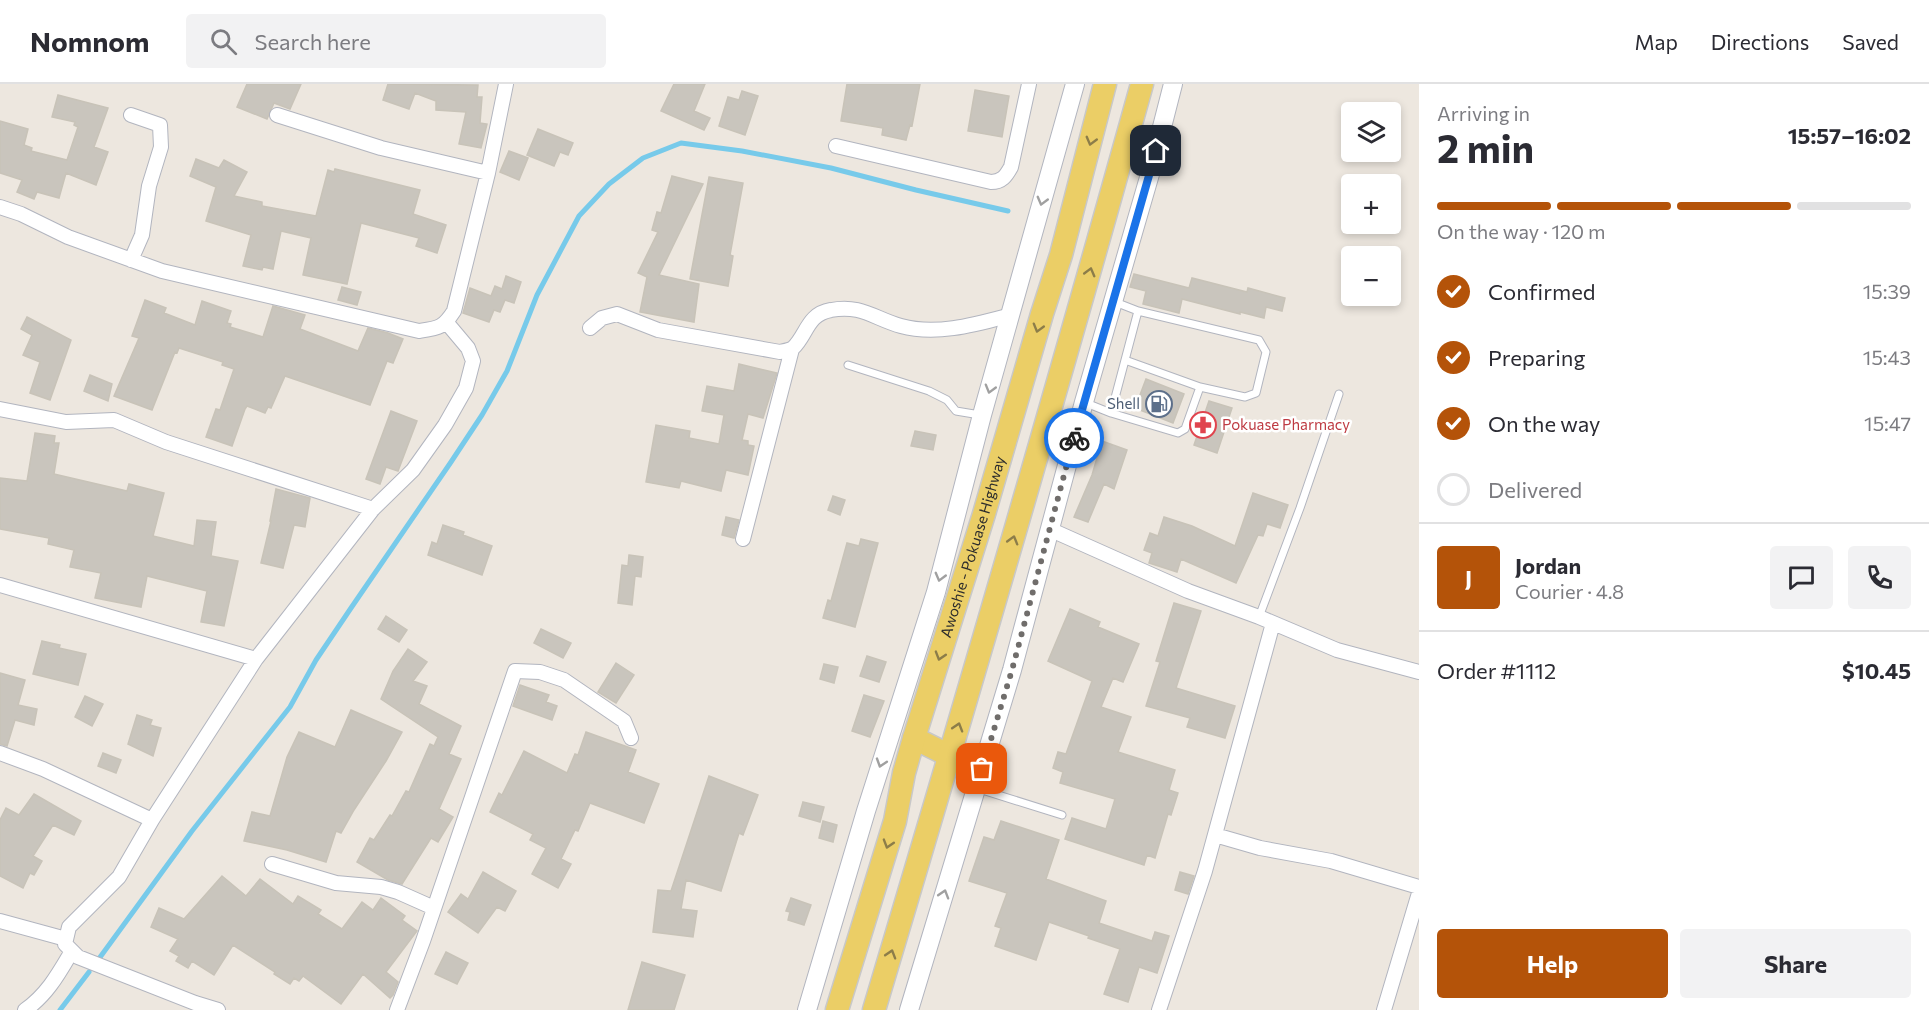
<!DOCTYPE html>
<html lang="en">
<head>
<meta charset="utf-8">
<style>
  body { margin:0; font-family:Commissioner,sans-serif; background:#f2f2f3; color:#2b2b33; height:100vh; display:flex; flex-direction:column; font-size:22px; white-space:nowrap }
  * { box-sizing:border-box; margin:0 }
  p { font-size:20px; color:#7c7c81 }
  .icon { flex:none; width:33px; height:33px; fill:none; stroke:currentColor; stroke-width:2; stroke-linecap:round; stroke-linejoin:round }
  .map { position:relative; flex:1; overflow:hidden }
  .side { display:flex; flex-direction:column; background:#fff; width:510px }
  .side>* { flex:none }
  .buttons { position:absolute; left:1341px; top:18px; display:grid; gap:12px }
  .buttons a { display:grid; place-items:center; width:60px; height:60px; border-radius:6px; background:#fff; box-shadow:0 3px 9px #0003; font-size:30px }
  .pin { position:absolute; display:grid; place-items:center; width:51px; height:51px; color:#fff; margin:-26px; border-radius:12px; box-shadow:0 3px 9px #0006 }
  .courier { position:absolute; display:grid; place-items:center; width:60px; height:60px; margin:-30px; border:4px solid #1a73e8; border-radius:50%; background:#fff; color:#222; box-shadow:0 2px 8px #0007 }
  .overview em { font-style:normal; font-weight:700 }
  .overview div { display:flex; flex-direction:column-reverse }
  .overview { display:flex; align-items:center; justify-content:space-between; height:102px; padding:0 18px }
  h1 { font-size:39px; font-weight:700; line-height:45px }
  .bar { display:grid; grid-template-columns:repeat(4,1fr); gap:9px 6px; align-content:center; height:72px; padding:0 18px }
  .bar i { height:8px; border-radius:4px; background:#e1e1e2 }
  .bar .selected { background:#b45309 }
  .bar p { grid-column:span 4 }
  .line { display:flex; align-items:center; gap:15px; padding:0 18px; border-top:2px solid #e1e1e2 }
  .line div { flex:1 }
  .round { display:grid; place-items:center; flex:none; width:63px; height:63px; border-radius:6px; background:#f2f2f3 }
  ol { padding:0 18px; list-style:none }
  li { display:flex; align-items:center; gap:18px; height:66px }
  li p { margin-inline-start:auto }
  li .icon { padding:6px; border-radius:50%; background:#b45309; color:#fff; stroke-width:4 }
  li:last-child { color:#7c7c81 }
  li i { width:33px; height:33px; border:3px solid #e1e1e2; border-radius:50% }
  .button { display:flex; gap:12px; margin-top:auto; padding:12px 18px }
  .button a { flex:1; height:69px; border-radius:6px; background:#b45309; color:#fff; font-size:24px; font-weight:700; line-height:69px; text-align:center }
  .button a+a { background:#f2f2f3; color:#2b2b33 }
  header { display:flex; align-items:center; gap:36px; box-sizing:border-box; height:84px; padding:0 30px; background:#fff; border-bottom:2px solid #e1e1e2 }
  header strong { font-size:28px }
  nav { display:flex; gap:33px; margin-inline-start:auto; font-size:21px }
  .search { width:420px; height:54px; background:#f2f2f3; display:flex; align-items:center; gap:15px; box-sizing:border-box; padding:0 21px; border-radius:6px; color:#7c7c81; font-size:22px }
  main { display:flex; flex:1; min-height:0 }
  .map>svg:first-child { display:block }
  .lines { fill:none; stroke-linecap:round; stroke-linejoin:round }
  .stream { stroke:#77caea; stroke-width:5 }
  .building { fill:#c9c5bd; stroke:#c8c3b8; stroke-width:1.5 }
  .service-casing { stroke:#b2b5bf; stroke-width:9 }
  .minor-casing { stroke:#b2b5bf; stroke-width:16 }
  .tertiary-casing { stroke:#b2b5bf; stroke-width:20 }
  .primary-casing { stroke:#c8c8c8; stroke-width:25 }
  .service { stroke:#fff; stroke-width:7 }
  .minor { stroke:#fff; stroke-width:14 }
  .tertiary { stroke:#fff; stroke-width:18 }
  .primary { stroke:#ebce66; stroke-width:22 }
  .oneway { stroke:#8c7d49 }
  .oneway2 { stroke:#a0a0a0 }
  .done { stroke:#706d6b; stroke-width:6; stroke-dasharray:0 10.8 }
  .route { stroke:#1a73e8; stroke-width:8 }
  .labels { text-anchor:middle; stroke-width:5; stroke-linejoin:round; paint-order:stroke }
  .service-label { font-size:15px; fill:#4e5e75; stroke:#fff; text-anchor:end }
  .health-label { font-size:15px; fill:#be3a42; stroke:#fff; text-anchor:start }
  .street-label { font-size:15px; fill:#2c2c2c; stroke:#fff }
</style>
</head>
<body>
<header>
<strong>Nomnom</strong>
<div class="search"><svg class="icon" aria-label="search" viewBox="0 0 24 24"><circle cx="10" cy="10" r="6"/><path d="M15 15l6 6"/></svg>Search here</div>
<nav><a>Map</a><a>Directions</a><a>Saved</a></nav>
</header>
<main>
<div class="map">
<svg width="1419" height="926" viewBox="0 0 1419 926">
  <rect width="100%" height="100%" fill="#ede7df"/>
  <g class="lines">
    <!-- stream -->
    <path class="stream" d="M 98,876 L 192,747 L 290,623 L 316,576 L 351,524 L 451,378 L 482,331 L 507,287 L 537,211 L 579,132 L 609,100 L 643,74 L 681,59 L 742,67 L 831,84 L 916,106 L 1008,127
      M 60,926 L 89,888"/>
  </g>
  <!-- building -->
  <path class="building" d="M 247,0 L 301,0 L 290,25 L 274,19 L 267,35 L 237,23 Z
    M 388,0 L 478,1 L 477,13 L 482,13 L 480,39 L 487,40 L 481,64 L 459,60 L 466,28 L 436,26 L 436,17 L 415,9 L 409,25 L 383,16 Z
    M 674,0 L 705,0 L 694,27 L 710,34 L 704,46 L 661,27 Z
    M 847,0 L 920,0 L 912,42 L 910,41 L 906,56 L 882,51 L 883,44 L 841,37 Z
    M 975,6 L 1009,12 L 1002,53 L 968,47 Z
    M 742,7 L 758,12 L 745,51 L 719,42 L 728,13 L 739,16 Z
    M 58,11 L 108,24 L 94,63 L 108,68 L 96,101 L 66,89 L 59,114 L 37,108 L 34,115 L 17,108 L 22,96 L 0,89 L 0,37 L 28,45 L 24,61 L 32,64 L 31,67 L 67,76 L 78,43 L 74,41 L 75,38 L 52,33 Z
    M 538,45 L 573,59 L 568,71 L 560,68 L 554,82 L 527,71 Z
    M 509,67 L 528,74 L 519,96 L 500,88 Z
    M 196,75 L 219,84 L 224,76 L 247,88 L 234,112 L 262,118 L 262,122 L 316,132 L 328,86 L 334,88 L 335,85 L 420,106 L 413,130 L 446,141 L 437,169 L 416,162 L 419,154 L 361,139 L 347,200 L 303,191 L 311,154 L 281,147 L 273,185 L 263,183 L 262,186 L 243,182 L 251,151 L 206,137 L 216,103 L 190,92 Z
    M 672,92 L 703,100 L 659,191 L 699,200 L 694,238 L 640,228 L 647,193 L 638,189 L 658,148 L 652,146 L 657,128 L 661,129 Z
    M 709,93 L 743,99 L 730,171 L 733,172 L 728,202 L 690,195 Z
    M 1134,190 L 1189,204 L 1192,194 L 1247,208 L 1248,204 L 1285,214 L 1282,227 L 1266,223 L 1264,234 L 1240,228 L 1240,230 L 1182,215 L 1179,229 L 1143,220 L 1146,207 L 1130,203 Z
    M 506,192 L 521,198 L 514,219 L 505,216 L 500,228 L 494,226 L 489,238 L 463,229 L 470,204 L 491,212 L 495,202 L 502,205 Z
    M 342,203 L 361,208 L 357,221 L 338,216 Z
    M 145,216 L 166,224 L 164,229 L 195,241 L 202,217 L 231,227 L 227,239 L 231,240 L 230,243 L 263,253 L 273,222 L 305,231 L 300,245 L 358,267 L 368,244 L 388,249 L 403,255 L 393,279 L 387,277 L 370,321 L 285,292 L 271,324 L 268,323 L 265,329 L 247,322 L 245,325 L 232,362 L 206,353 L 216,325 L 220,326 L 234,285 L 222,281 L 223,278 L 179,264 L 177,269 L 175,268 L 152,326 L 114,312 L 139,254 L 132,252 Z
    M 27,233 L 71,256 L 50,316 L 30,309 L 40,278 L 23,271 L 32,251 L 21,245 Z
    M 739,280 L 777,289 L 763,334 L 748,330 L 742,356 L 748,357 L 748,361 L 754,362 L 748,391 L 726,386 L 721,407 L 681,397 L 679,404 L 646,398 L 656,341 L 690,347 L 689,354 L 719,360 L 724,331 L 702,327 L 707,302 L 734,307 Z
    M 90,291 L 112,300 L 108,317 L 84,307 Z
    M 1146,295 L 1184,310 L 1173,339 L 1135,324 Z
    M 1209,317 L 1232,324 L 1217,369 L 1194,361 Z
    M 391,327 L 417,337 L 398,387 L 386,383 L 380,400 L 366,395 Z
    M 915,347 L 936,351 L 933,366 L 911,362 Z
    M 35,349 L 55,352 L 54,359 L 59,359 L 54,390 L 127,407 L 129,400 L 164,409 L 153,452 L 194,462 L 197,436 L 216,438 L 211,472 L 238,477 L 224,542 L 201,538 L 207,507 L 147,492 L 141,523 L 95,514 L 101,489 L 70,483 L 74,466 L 48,460 L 49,454 L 0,445 L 0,394 L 27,397 Z
    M 1102,357 L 1127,366 L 1114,405 L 1104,400 L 1088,438 L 1074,433 L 1092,391 Z
    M 276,405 L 310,414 L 305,443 L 294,441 L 283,484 L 261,479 L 271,437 L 270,437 Z
    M 1253,409 L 1288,421 L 1280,444 L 1267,440 L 1263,452 L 1258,451 L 1236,499 L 1181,475 L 1177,488 L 1149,479 L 1152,469 L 1144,466 L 1150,449 L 1158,452 L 1164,433 L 1192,442 L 1235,462 Z
    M 833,412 L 845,416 L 840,431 L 828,426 Z
    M 726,433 L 739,436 L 734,454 L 722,451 Z
    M 443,441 L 464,448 L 463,451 L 492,462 L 482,491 L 428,471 L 432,458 L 437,460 Z
    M 861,455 L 878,459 L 855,543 L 823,534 L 828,516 L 831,517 L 847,459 L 859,462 Z
    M 629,471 L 643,473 L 641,493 L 635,492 L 632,521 L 618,519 L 622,481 L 628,482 Z
    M 1174,519 L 1201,527 L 1176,604 L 1235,622 L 1225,654 L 1187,643 L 1190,634 L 1146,622 L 1160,578 L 1156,577 Z
    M 1070,525 L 1100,538 L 1098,543 L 1139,560 L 1123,598 L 1113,594 L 1101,623 L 1131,633 L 1118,668 L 1175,686 L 1169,706 L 1178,709 L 1171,731 L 1168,730 L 1155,774 L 1147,771 L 1144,781 L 1065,755 L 1072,734 L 1106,745 L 1115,715 L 1060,699 L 1063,688 L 1053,684 L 1058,668 L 1066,670 L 1092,597 L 1048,577 Z
    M 386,532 L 407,546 L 399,558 L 378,545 Z
    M 541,545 L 571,559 L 563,574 L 534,559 Z
    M 42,557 L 60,561 L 59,564 L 86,570 L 78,601 L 33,590 Z
    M 408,565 L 427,578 L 413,597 L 427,602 L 419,620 L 461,642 L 449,670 L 461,675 L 439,725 L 453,733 L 438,758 L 431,754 L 402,800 L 388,796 L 357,778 L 370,754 L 374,756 L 390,731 L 392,732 L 406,707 L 409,708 L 430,660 L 434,662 L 438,653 L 381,615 L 393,587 Z
    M 867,572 L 886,578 L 879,598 L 860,592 Z
    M 616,579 L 634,591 L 616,619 L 598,608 Z
    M 824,580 L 838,583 L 834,599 L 820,595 Z
    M 0,589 L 25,596 L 18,621 L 37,625 L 34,641 L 15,636 L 7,662 L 0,660 Z
    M 520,601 L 549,611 L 546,618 L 557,622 L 552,636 L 513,622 Z
    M 864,611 L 884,617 L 870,653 L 852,647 Z
    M 85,612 L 103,620 L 92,642 L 75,633 Z
    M 351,626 L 402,648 L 386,677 L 354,726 L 341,749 L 336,747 L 326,778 L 287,766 L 244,757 L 252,728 L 270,732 L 287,673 L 299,648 L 335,663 Z
    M 137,631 L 152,636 L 150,641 L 161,644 L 153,672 L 128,660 Z
    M 586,648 L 636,666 L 628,688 L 659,700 L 644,739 L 590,719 L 578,747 L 575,746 L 561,775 L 571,780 L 558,804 L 532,790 L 546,764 L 530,756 L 533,750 L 490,728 L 499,709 L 502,711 L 524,667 L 567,689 L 575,670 L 578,671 Z
    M 103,669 L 121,676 L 116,689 L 98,682 Z
    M 709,692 L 758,711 L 743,751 L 739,749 L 721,807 L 686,796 L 681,825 L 697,827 L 693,853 L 653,848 L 658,806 L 671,807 Z
    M 34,710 L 81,737 L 74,751 L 53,741 L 33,772 L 42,777 L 34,791 L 30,789 L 23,804 L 0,792 L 0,736 L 6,724 L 19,731 Z
    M 803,718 L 824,723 L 820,738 L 799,732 Z
    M 823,737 L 837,741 L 833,758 L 819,754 Z
    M 1001,737 L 1059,756 L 1046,795 L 1106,817 L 1099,839 L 1152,857 L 1155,848 L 1169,852 L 1157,889 L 1139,883 L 1128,918 L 1104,910 L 1120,865 L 1088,854 L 1089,852 L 1049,838 L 1036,876 L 995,862 L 1001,844 L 995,842 L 1007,809 L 969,797 L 984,753 L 994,756 Z
    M 483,788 L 516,807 L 505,827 L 497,823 L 478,849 L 448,828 L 461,810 L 468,815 Z
    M 1180,788 L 1194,792 L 1188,810 L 1175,806 Z
    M 222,792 L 246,812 L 260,795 L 293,820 L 298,812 L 321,826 L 318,830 L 342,845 L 362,818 L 373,826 L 381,814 L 405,832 L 402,836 L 417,847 L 386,888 L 398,898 L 393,911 L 390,914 L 363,890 L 341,920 L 303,892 L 299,897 L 294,894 L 290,900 L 274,890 L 275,888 L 233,861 L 214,891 L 192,877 L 188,884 L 176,877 L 179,872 L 170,867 L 178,855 L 151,843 L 159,824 L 184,835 Z
    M 791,814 L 811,821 L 804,841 L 788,836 L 790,828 L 786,827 Z
    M 446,868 L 468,879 L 457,900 L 435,890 Z
    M 642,878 L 685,891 L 674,926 L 628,926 Z"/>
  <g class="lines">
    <defs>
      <path id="service" d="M 1138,227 L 1259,256 L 1266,268 L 1256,309 L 1245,313 L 1200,303
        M 848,281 L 929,307 L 947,316 L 956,327 L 980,331
        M 1086,319 L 1111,329 L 1138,227 L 1115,218
        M 1111,329 L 1178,349 L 1185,345 L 1200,303 L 1125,276
        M 1259,533 L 1300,424 L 1339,310
        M 979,705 L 1062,731"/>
      <path id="minor" d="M 277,31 L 381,64 L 488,89
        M 836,62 L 991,98 C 1002,98 1006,92 1011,83 L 1029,0
        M 0,123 L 21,130 L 68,153 L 162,187 L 419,247 C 439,244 443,244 454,227 L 488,89 L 506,0
        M 131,176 L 142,151 L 149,102 L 161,63 L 160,41 L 131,31
        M 590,244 L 602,234 L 617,230 L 658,246 L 780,268 C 784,267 790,266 793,264 C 807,251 807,230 831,226 C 861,220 875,235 901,242 C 937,252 977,240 1011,231
        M 0,325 L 66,338 L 114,336 L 166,358 L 373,425
        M 1049,445 L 1188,507 L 1259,533 L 1337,566 L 1419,588
        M 743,455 L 792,265
        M 0,501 L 256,575
        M 0,669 L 43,685 L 152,736
        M 1215,751 L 1260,764 L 1331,777 L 1419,803
        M 272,780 L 336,799 L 381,803 L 398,808 L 434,824
        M 0,837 L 66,855
        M 25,926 C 47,911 59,889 72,867
        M 218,926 L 195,919 L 78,873 L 65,860 L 69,843 L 119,793 L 152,736 L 256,575 L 373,425 L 413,386 L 445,341 L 466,304 L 473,277 L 468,264 L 447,239
        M 397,926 L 423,857 L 515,587 L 540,588 L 564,596 L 624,637 L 631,654
        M 1159,926 L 1205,787 L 1273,539
        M 1384,926 L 1419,809"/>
      <path id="tertiary" d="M 807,926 L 866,727 L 936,508 L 982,331 L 1075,0
        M 909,926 L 1012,586 L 1084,318 L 1150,90 L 1173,0"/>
      <g id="primary">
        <path d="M 914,654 L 950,672"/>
        <path id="s1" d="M 837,926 L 895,737 L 904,689 L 914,654 L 984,430 L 1042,230 L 1061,171 L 1105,0"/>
        <path d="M 874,926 C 966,618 1056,310 1142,0"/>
      </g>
    </defs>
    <!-- service casing -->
    <use href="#service" class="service-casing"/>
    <!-- minor casing -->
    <use href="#minor" class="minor-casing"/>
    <!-- tertiary casing -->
    <use href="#tertiary" class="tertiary-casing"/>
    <!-- primary casing -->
    <use href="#primary" class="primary-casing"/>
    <!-- service -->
    <use href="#service" class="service"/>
    <!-- minor -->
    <use href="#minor" class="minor"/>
    <!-- tertiary -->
    <use href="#tertiary" class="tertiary"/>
    <!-- primary -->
    <use href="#primary" class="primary"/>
  </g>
  <!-- one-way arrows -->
  <defs><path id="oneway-chevron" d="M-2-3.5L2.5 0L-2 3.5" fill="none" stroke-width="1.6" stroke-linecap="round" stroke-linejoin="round" transform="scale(1.5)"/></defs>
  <g class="oneway">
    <use href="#oneway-chevron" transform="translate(1091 57) rotate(105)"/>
    <use href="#oneway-chevron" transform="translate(1090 188) rotate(-75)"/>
    <use href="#oneway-chevron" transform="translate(1038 244) rotate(106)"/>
    <use href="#oneway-chevron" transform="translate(1013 456) rotate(-74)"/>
    <use href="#oneway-chevron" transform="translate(940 572) rotate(107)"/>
    <use href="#oneway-chevron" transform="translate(958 643) rotate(-73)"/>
    <use href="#oneway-chevron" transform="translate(888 760) rotate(107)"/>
    <use href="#oneway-chevron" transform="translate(891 870) rotate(-73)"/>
  </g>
  <g class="oneway2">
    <use href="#oneway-chevron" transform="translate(1042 117) rotate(105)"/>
    <use href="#oneway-chevron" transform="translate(990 305) rotate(106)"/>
    <use href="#oneway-chevron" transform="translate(940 493) rotate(105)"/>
    <use href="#oneway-chevron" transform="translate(881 679) rotate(108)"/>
    <use href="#oneway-chevron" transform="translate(944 810) rotate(-73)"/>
  </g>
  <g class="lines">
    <!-- done -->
    <path class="done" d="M 982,685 L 1012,586 L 1074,354"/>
    <!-- route -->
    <path class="route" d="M 1074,354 L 1156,67"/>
  </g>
  <!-- icons -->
  <defs>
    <symbol id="fuel-ring" viewBox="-11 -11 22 22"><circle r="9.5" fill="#fff" stroke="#5c6f8a" stroke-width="1.5"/><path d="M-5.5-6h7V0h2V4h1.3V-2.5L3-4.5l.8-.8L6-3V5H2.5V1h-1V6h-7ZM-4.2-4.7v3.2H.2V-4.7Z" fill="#5c6f8a"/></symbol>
    <symbol id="pharmacy-ring" viewBox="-11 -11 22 22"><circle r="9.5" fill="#fff" stroke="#e0444e" stroke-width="1.5"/><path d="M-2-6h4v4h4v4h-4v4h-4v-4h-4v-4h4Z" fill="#e0444e"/></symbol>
  </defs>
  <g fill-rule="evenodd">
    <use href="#fuel-ring" x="1144" y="305" width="30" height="30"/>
    <use href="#pharmacy-ring" x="1188" y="326" width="30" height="30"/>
  </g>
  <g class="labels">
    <!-- service labels -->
    <g class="service-label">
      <text x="1140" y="325">Shell</text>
    </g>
    <!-- health labels -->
    <g class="health-label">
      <text x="1222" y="346">Pokuase Pharmacy</text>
    </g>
    <!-- street labels -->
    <g class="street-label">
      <text dy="5" stroke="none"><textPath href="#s1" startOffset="483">Awoshie - Pokuase Highway</textPath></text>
    </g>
  </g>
</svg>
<div class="buttons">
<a><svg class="icon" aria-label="layers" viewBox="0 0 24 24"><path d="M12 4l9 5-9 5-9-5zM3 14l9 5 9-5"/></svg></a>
<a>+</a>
<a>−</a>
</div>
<div class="pin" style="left:982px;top:685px;background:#ea580c"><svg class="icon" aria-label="bag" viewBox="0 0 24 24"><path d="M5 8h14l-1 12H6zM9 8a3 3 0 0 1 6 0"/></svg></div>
<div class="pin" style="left:1156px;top:67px;background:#1f2937"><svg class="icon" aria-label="home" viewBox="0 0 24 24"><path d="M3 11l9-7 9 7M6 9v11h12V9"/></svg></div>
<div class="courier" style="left:1074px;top:354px"><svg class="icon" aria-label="bike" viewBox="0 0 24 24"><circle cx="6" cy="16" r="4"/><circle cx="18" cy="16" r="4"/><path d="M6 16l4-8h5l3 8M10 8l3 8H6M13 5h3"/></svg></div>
</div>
<section class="side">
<div class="overview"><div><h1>2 min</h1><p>Arriving in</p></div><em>15:57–16:02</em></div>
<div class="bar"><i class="selected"></i><i class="selected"></i><i class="selected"></i><i></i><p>On the way · 120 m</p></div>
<ol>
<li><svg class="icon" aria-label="check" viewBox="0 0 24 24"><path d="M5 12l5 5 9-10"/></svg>Confirmed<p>15:39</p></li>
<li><svg class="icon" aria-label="check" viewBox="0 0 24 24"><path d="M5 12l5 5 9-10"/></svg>Preparing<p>15:43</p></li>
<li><svg class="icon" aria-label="check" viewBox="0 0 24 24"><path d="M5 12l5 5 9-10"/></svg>On the way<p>15:47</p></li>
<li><i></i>Delivered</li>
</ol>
<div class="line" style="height:108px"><b class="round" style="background:#b45309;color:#fff">J</b><div><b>Jordan</b><p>Courier · 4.8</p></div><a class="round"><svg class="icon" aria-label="chat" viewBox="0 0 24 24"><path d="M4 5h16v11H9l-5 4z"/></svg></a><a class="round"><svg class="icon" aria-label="phone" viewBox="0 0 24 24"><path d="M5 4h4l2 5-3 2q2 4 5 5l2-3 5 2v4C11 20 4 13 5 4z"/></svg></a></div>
<div class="line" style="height:78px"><div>Order #1112</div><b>$10.45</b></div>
<div class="button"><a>Help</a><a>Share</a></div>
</section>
</main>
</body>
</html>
